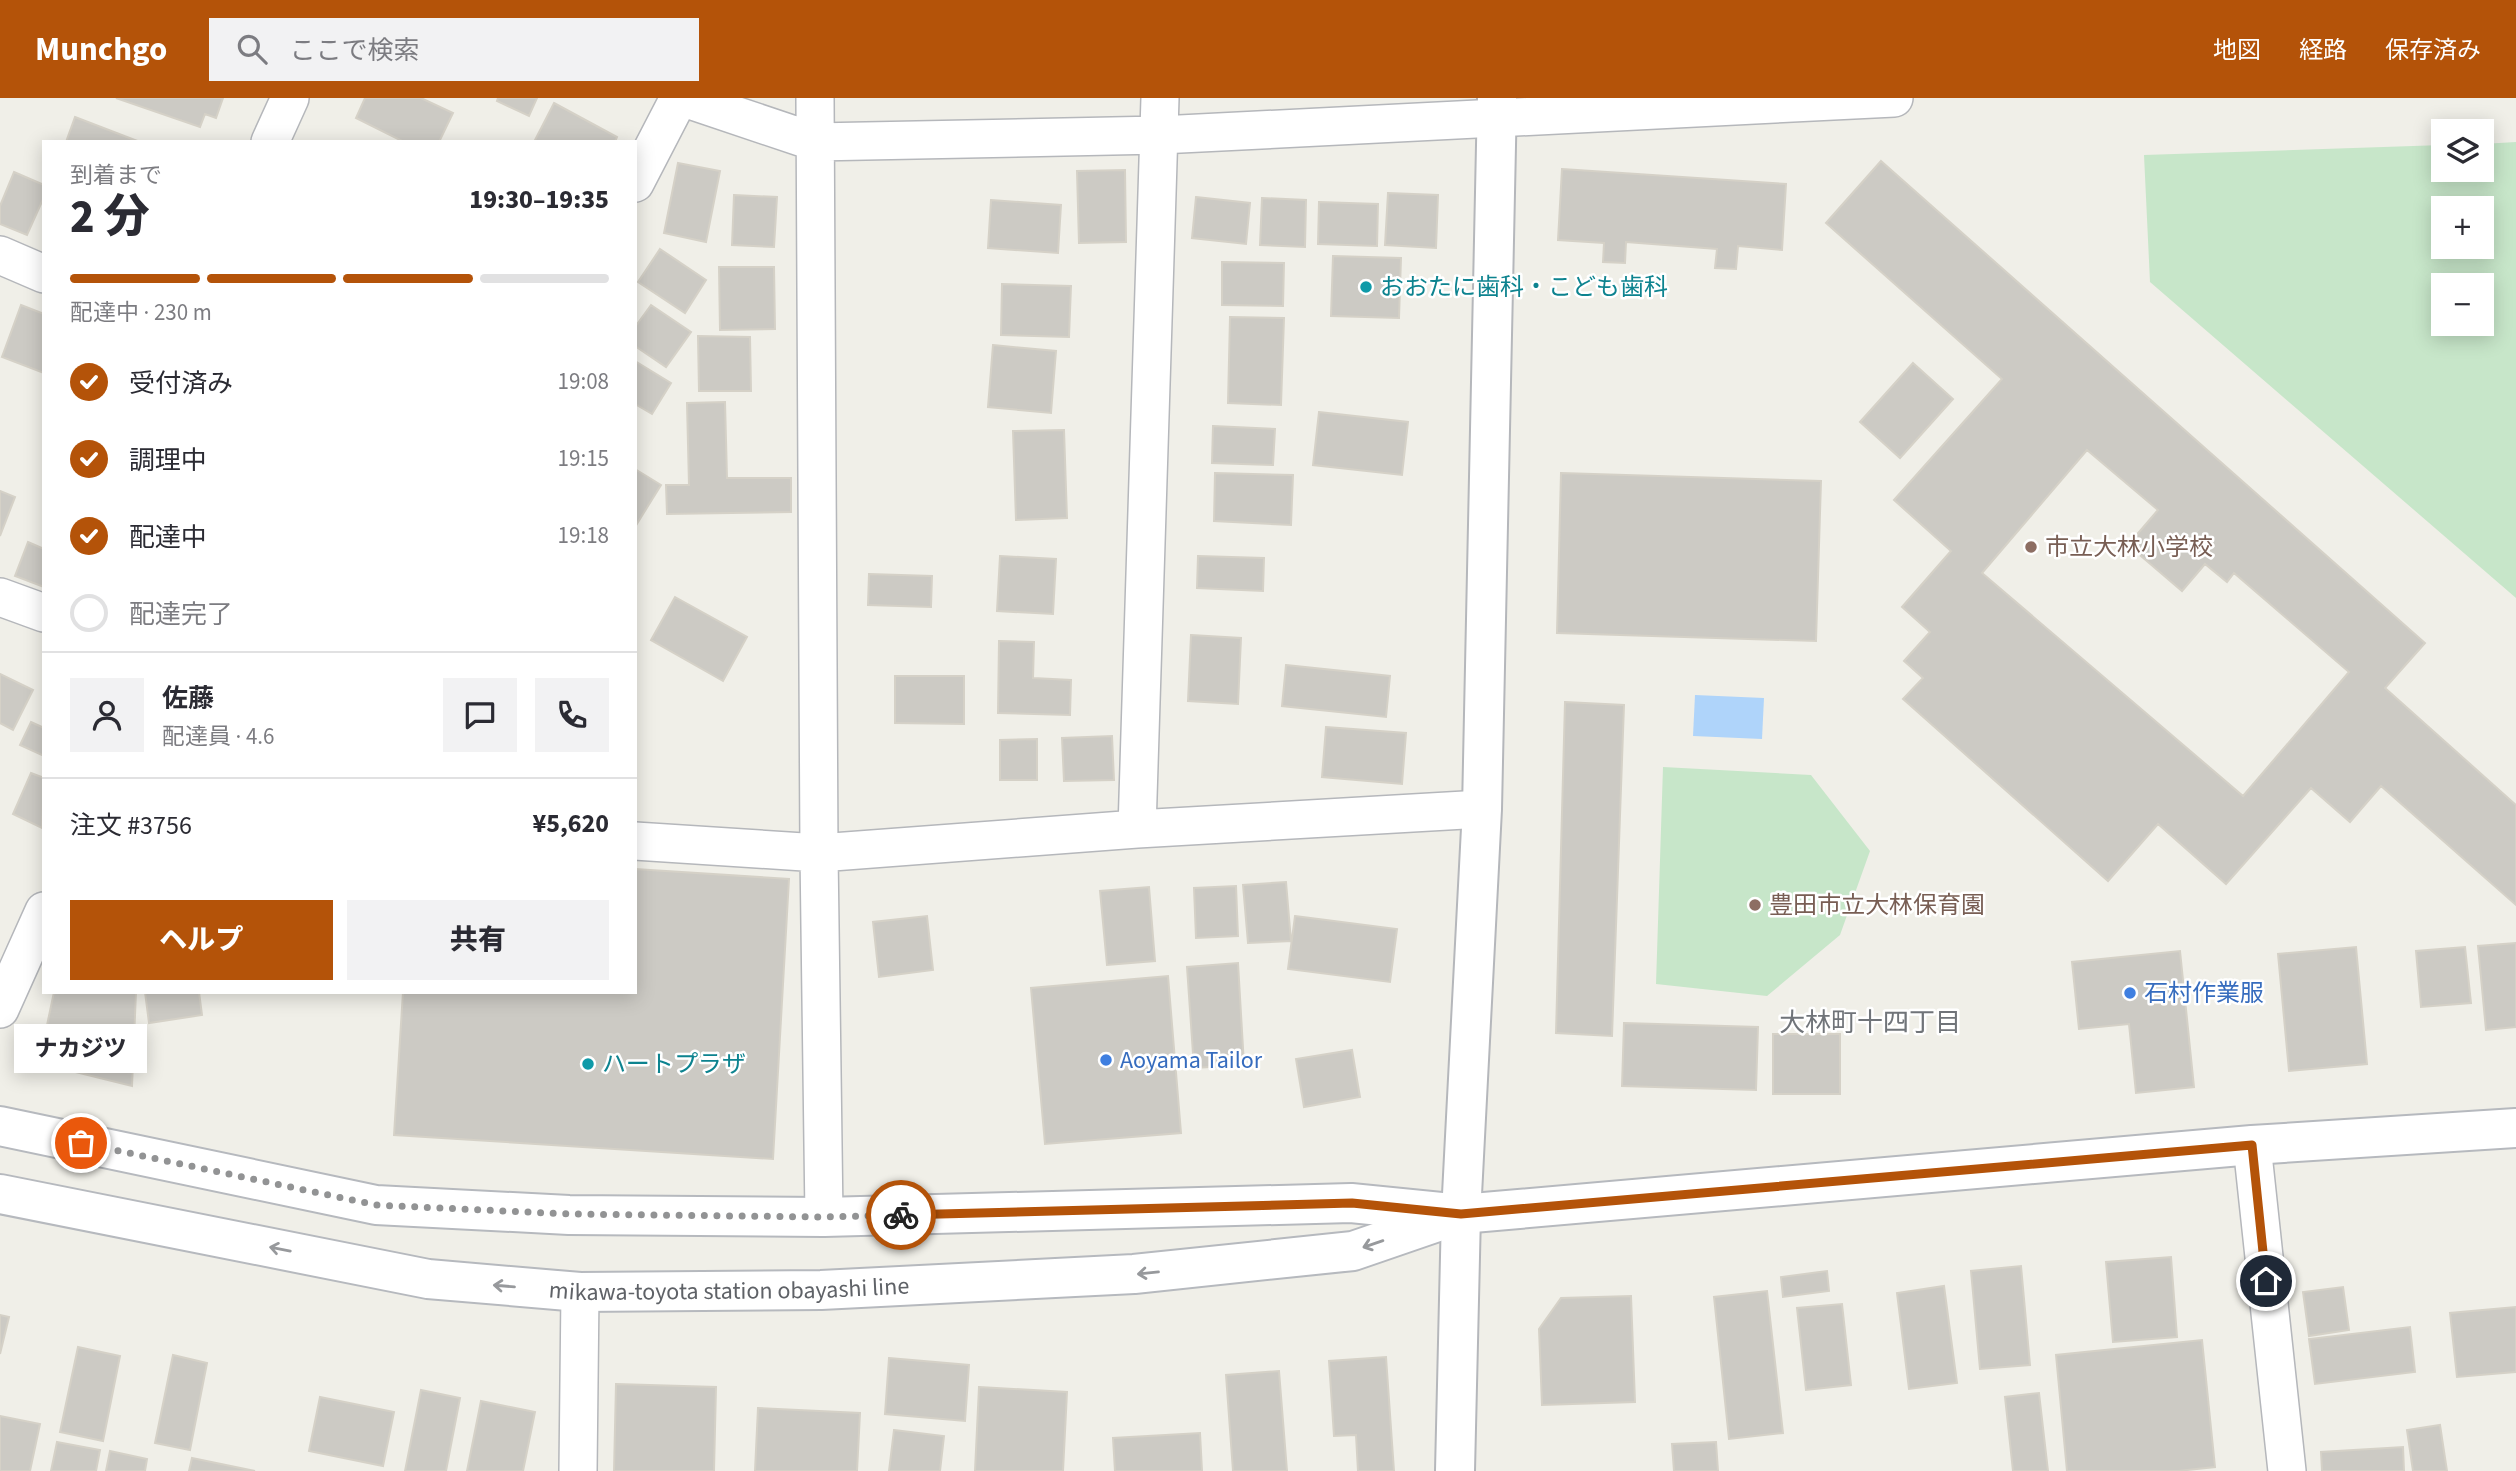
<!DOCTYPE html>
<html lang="ja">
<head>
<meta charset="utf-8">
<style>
  body { margin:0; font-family:"Source Sans 3","Noto Sans JP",sans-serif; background:#f2f2f3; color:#2b2b33; height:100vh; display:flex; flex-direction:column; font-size:26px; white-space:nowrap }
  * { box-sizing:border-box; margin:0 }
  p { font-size:23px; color:#7c7c81 }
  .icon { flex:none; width:38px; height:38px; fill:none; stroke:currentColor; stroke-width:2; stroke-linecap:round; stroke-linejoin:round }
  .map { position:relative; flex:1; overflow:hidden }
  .side { position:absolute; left:42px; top:42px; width:595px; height:854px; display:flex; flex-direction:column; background:#fff; border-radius:0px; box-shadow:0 4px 18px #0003 }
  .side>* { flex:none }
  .tools { position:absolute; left:2431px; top:21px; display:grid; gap:14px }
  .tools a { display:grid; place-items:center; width:63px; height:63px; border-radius:0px; background:#fff; box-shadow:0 4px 18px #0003; font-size:35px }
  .pin { position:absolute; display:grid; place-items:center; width:60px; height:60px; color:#fff; margin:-30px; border:4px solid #fff; border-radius:50%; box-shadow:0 2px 7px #0007 }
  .courier { position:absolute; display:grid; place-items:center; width:70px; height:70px; margin:-35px; border:5px solid #b45309; border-radius:50%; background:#fff; color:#222; box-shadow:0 2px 9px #0007 }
  .bubble { position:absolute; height:49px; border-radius:0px; background:#fff; box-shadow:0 4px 18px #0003; font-size:23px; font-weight:800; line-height:49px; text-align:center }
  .overview em { font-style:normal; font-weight:800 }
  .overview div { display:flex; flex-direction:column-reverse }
  .overview { display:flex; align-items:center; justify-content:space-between; height:119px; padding:0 28px }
  h1 { font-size:46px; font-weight:800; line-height:52px }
  .bar { display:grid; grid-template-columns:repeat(4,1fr); gap:10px 7px; align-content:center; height:84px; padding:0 28px }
  .bar i { height:9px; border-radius:5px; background:#e1e1e2 }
  .bar .selected { background:#b45309 }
  .bar p { grid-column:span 4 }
  .line { display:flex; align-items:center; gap:18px; padding:0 28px; border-top:2px solid #e1e1e2 }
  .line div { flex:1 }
  .round { display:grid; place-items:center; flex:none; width:74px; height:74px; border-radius:0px; background:#f2f2f3 }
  ol { padding:0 28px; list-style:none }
  li { display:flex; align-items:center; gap:21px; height:77px }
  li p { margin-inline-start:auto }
  li .icon { padding:7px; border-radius:50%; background:#b45309; color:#fff; stroke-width:4 }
  li:last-child { color:#7c7c81 }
  li i { width:38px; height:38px; border:4px solid #e1e1e2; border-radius:50% }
  .button { display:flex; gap:14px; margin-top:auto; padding:14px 28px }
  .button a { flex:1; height:80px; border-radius:0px; background:#b45309; color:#fff; font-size:28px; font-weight:800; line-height:80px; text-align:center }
  .button a+a { background:#f2f2f3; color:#2b2b33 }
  header { display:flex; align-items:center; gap:42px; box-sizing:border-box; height:98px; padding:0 35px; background:#b45309; color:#fff }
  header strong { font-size:33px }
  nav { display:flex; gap:38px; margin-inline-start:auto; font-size:24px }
  .search { width:490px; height:63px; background:#f2f2f3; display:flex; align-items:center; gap:18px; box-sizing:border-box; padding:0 24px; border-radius:0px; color:#7c7c81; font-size:26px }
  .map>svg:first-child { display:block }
  .green { fill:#c7e6c9; fill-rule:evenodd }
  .water { fill:#afd4fa }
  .building { fill:#cccac4; stroke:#d5d1c7; stroke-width:2; fill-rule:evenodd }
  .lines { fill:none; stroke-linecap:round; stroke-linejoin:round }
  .minor-casing { stroke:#b5b7bb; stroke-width:40 }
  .tertiary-casing { stroke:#b5b7bb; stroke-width:42 }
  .secondary-casing { stroke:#b6b9be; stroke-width:42 }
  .minor { stroke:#fff; stroke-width:37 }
  .tertiary { stroke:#fff; stroke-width:38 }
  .secondary { stroke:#fff; stroke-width:38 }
  .oneway { stroke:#97999c }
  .done { stroke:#929394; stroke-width:7; stroke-dasharray:0 12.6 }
  .route { stroke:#b45309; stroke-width:9 }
  .culture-dot { fill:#0f9aa8; stroke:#fff; stroke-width:2.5 }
  .education-dot { fill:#8d6e63; stroke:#fff; stroke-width:2.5 }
  .shop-dot { fill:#3f7fe0; stroke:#fff; stroke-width:2.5 }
  .labels { text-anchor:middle; stroke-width:5; stroke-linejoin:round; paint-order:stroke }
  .culture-label { font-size:24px; fill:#0d838f; stroke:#fff; text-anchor:start }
  .education-label { font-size:24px; fill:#785e54; stroke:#fff; text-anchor:start }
  .shop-label { font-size:24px; fill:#366cbe; stroke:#fff; text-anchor:start }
  .street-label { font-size:24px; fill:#5f6267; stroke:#fff }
  .neighbourhood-label { font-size:26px; fill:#707479; stroke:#fff }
</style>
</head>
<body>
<header>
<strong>Munchgo</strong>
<div class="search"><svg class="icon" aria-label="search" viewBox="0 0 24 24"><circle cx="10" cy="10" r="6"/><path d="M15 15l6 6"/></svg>ここで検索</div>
<nav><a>地図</a><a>経路</a><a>保存済み</a></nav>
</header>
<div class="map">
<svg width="2516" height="1373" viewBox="0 0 2516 1373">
  <rect width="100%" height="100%" fill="#f0efe8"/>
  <!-- green -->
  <path class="green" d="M 2516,44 L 2516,500 L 2150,184 L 2144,57 L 2443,47 L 2443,72 L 2482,72 L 2482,46 ZM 2443,110 L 2482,110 L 2482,149 L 2443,149 ZM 2443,187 L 2482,187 L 2482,226 L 2443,226 Z
    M 1663,669 L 1811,677 L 1870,753 L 1840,837 L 1767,898 L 1656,886 Z"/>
  <!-- water -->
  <path class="water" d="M 1695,597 L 1764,600 L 1762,641 L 1693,638 Z"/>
  <!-- building -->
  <path class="building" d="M 116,0 L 223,0 L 216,20 L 205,16 L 200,29 Z
    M 365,0 L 421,0 L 453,15 L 439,44 L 404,44 L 356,20 Z
    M 498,0 L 537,0 L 529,18 L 497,3 Z
    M 554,5 L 617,39 L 615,44 L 534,44 Z
    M 75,19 L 140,44 L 66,44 Z
    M 1881,63 L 2425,545 L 2385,590 L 2516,707 L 2516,807 L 2381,688 L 2350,724 L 2311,690 L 2226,786 L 2158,726 L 2108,783 L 1903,601 L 1923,580 L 1904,563 L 1930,534 L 1902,509 L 1951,453 L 1894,402 L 2002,281 L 1826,125 ZM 2087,352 L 2158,412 L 2128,447 L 2182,493 L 2205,466 L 2227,484 L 2234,475 L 2349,574 L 2243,698 L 1982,475 Z
    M 678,65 L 720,73 L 706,144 L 664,135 Z
    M 1562,71 L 1786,86 L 1782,152 L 1738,148 L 1736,171 L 1715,170 L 1717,151 L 1626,144 L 1625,165 L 1603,164 L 1604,145 L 1558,142 Z
    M 1125,72 L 1126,144 L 1079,145 L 1077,73 Z
    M 14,74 L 44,87 L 44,99 L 27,137 L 0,126 L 0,108 Z
    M 1388,95 L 1438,97 L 1436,150 L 1385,147 Z
    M 734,97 L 777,99 L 774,149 L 732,147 Z
    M 1196,99 L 1250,105 L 1246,146 L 1192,140 Z
    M 1262,100 L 1306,102 L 1305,149 L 1260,147 Z
    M 991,102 L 1061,107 L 1058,155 L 988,150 Z
    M 1319,104 L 1378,106 L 1377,148 L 1318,146 Z
    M 660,151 L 706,182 L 685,215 L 638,184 Z
    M 1333,158 L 1401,160 L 1399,220 L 1331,218 Z
    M 1222,164 L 1284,165 L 1283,208 L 1222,207 Z
    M 719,169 L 774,169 L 775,231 L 720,232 Z
    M 1002,186 L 1071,188 L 1069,239 L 1001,237 Z
    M 21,207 L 44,216 L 44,275 L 2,259 Z
    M 651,207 L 691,234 L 666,269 L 635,248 L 635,229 Z
    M 1230,219 L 1284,220 L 1281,307 L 1228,305 Z
    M 698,238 L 750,239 L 751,293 L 699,293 Z
    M 993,247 L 1056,253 L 1051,315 L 988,309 Z
    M 635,263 L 671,285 L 652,316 L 635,306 Z
    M 1913,265 L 1953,301 L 1900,360 L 1860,324 Z
    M 725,304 L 727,380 L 791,380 L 791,414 L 667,416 L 666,387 L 689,387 L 687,305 Z
    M 1319,314 L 1408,324 L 1402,377 L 1313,367 Z
    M 1213,328 L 1275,331 L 1273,367 L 1212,365 Z
    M 1064,332 L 1067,420 L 1016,422 L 1013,333 Z
    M 635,371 L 661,387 L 635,429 Z
    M 1215,375 L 1293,377 L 1291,427 L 1214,423 Z
    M 1561,375 L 1821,383 L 1816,543 L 1557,535 Z
    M 0,393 L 15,399 L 0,438 Z
    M 28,444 L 44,451 L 44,489 L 15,478 Z
    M 1000,458 L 1056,461 L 1053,516 L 997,513 Z
    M 1198,458 L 1264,460 L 1263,493 L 1197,490 Z
    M 869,476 L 932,478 L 931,509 L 868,507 Z
    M 675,499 L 747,539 L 723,583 L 651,542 Z
    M 1191,537 L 1241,540 L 1238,606 L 1188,603 Z
    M 999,543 L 1034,544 L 1033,580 L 1071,582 L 1070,617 L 998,615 Z
    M 1286,567 L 1390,578 L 1386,619 L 1282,608 Z
    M 0,576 L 33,592 L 13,632 L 0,625 Z
    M 895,578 L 964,578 L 964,626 L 895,625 Z
    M 1565,604 L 1624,607 L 1612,938 L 1556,935 Z
    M 31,624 L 44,630 L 44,658 L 20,647 Z
    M 1326,629 L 1406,635 L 1402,686 L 1322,679 Z
    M 1112,638 L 1114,682 L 1064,683 L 1062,640 Z
    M 1037,641 L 1037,682 L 1000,682 L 1000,642 Z
    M 31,675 L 44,680 L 42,730 L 13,716 Z
    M 635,771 L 789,781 L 773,1061 L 394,1037 L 403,894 L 635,894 Z
    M 1286,784 L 1291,843 L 1248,845 L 1243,787 Z
    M 1236,788 L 1238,838 L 1196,840 L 1194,790 Z
    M 1149,789 L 1155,863 L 1107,867 L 1100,793 Z
    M 927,818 L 933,872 L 879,879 L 873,824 Z
    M 1295,818 L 1397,831 L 1390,884 L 1288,871 Z
    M 2516,845 L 2516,929 L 2486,932 L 2478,848 Z
    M 2356,849 L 2367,966 L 2289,973 L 2278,856 Z
    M 2465,849 L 2471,905 L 2421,909 L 2416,853 Z
    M 2180,853 L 2194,989 L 2136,995 L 2129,926 L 2079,931 L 2072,864 Z
    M 1238,865 L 1244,967 L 1194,970 L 1187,869 Z
    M 1168,878 L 1181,1035 L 1045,1046 L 1031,890 Z
    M 54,894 L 136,894 L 132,988 L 39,965 Z
    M 145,894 L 199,894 L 202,917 L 149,925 Z
    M 1624,925 L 1758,929 L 1756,992 L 1622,988 Z
    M 1773,936 L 1840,936 L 1840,996 L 1773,996 Z
    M 1352,952 L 1360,999 L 1304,1009 L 1296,961 Z
    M 2171,1159 L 2177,1239 L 2113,1244 L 2106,1164 Z
    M 2021,1168 L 2030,1267 L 1980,1271 L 1971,1173 Z
    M 1827,1173 L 1829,1193 L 1783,1199 L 1781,1179 Z
    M 1944,1188 L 1957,1285 L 1909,1291 L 1897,1195 Z
    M 2343,1189 L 2349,1232 L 2309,1238 L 2303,1194 Z
    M 1767,1193 L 1783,1335 L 1729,1341 L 1714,1199 Z
    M 1631,1198 L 1635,1304 L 1542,1307 L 1539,1231 L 1561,1200 Z
    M 1842,1206 L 1851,1287 L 1806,1292 L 1797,1210 Z
    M 2516,1209 L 2516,1274 L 2457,1279 L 2450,1215 Z
    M 0,1217 L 9,1219 L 0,1256 Z
    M 2410,1229 L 2415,1274 L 2315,1286 L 2309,1241 Z
    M 2202,1242 L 2215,1369 L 2178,1373 L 2067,1373 L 2056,1257 Z
    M 78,1249 L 120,1258 L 103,1343 L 60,1334 Z
    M 173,1257 L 207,1265 L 190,1352 L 155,1345 Z
    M 1386,1259 L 1394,1373 L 1358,1373 L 1356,1337 L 1334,1338 L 1329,1263 Z
    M 889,1260 L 969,1267 L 965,1323 L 885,1316 Z
    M 1279,1273 L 1287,1373 L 1233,1373 L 1226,1277 Z
    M 616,1286 L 716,1289 L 714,1373 L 614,1373 Z
    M 979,1289 L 1067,1294 L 1063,1373 L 975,1373 Z
    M 421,1292 L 460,1300 L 446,1373 L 405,1373 Z
    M 2039,1295 L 2048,1373 L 2013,1373 L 2005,1299 Z
    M 320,1299 L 394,1314 L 383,1368 L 309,1353 Z
    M 481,1303 L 535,1314 L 523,1373 L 467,1373 Z
    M 758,1310 L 860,1315 L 857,1373 L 755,1373 Z
    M 0,1318 L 40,1326 L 30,1373 L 0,1373 Z
    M 2440,1327 L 2447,1373 L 2413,1373 L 2407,1332 Z
    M 894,1332 L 944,1338 L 940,1373 L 889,1373 Z
    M 1200,1335 L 1202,1373 L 1115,1373 L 1113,1340 Z
    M 57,1344 L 100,1352 L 96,1373 L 51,1373 Z
    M 1716,1344 L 1718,1373 L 1674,1373 L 1672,1346 Z
    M 2403,1349 L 2404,1373 L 2322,1373 L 2321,1354 Z
    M 110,1353 L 147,1361 L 145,1373 L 106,1373 Z
    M 192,1360 L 255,1373 L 189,1373 Z"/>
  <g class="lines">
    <defs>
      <path id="minor" d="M 684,0 L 815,44 L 1160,37 L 1894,0
        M 815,0 L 819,755 L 824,1119
        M 270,44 L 290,0
        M 635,85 L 679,0
        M 0,157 L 44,176
        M 0,499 L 44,515
        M 1137,731 L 1160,0
        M 635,743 L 819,755 L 1137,731 L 1482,711
        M 0,911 L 44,813
        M 2252,1047 L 2287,1373
        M 578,1373 L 580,1194"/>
      <path id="tertiary" d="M 1455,1373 L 1461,1116 L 1482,711 L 1497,0"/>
      <g id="secondary">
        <path d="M 0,1028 L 376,1107 L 569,1117 L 824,1119 L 1351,1105 L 1461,1116 L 2252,1047 L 2516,1030"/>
        <path id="s1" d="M 0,1096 L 428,1181 L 580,1194 L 821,1192 L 1134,1176 L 1353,1153 L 1449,1120"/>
      </g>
    </defs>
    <!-- minor casing -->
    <use href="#minor" class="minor-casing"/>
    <!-- tertiary casing -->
    <use href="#tertiary" class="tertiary-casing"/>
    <!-- secondary casing -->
    <use href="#secondary" class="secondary-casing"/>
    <!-- minor -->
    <use href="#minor" class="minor"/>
    <!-- tertiary -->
    <use href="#tertiary" class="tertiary"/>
    <!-- secondary -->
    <use href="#secondary" class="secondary"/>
  </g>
  <!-- one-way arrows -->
  <defs><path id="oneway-shaft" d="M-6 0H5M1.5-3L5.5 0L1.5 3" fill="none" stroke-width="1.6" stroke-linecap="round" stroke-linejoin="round" transform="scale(1.75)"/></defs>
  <g class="oneway">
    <use href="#oneway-shaft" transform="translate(1373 1146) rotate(161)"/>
    <use href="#oneway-shaft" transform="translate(280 1151) rotate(-169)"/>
    <use href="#oneway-shaft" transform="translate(1148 1175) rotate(174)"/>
    <use href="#oneway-shaft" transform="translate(504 1188) rotate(-175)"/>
  </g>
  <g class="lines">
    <!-- done -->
    <path class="done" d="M 81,1045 L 376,1107 L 569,1116 L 824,1119 L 901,1117"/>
    <!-- route -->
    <path class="route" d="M 901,1117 L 1352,1105 L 1461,1116 L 2252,1047 L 2266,1183"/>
  </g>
  <!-- markers -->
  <g class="culture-dot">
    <circle cx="1366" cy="189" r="7"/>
    <circle cx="588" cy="966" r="7"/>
  </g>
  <g class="education-dot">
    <circle cx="2031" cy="449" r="7"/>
    <circle cx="1755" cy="807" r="7"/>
  </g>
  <g class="shop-dot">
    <circle cx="2130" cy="895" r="7"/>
    <circle cx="1106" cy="962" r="7"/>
  </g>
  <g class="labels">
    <!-- culture labels -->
    <g class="culture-label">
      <text x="1380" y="197">おおたに歯科・こども歯科</text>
      <text x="602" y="974">ハートプラザ</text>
    </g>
    <!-- education labels -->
    <g class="education-label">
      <text x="2045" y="457">市立大林小学校</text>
      <text x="1769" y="815">豊田市立大林保育園</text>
    </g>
    <!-- shop labels -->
    <g class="shop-label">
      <text x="2144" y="903">石村作業服</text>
      <text x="1120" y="970">Aoyama Tailor</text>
    </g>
    <!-- street labels -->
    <g class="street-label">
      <text dy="8" stroke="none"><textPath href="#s1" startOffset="738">mikawa-toyota station obayashi line</textPath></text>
    </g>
    <!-- neighbourhood labels -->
    <g class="neighbourhood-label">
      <text x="1870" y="933">大林町十四丁目</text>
    </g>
  </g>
</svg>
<div class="tools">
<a><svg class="icon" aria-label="layers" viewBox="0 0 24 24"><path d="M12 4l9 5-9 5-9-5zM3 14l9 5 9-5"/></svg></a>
<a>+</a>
<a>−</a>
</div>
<div class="pin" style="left:81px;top:1045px;background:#ea580c"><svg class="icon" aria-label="bag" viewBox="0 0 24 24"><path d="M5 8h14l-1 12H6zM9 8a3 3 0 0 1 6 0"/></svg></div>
<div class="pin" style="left:2266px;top:1183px;background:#1f2937"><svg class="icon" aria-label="home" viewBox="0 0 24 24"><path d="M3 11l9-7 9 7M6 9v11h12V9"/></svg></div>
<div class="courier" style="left:901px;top:1117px"><svg class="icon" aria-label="bike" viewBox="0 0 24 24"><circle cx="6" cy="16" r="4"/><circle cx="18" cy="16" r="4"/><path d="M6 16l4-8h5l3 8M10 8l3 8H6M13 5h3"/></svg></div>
<div class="bubble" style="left:14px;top:926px;width:133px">ナカジツ</div>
<section class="side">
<div class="overview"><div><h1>2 分</h1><p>到着まで</p></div><em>19:30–19:35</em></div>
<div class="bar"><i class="selected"></i><i class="selected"></i><i class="selected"></i><i></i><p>配達中 · 230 m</p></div>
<ol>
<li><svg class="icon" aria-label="check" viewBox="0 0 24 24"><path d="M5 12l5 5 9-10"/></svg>受付済み<p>19:08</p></li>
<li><svg class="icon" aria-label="check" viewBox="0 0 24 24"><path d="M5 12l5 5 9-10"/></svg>調理中<p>19:15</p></li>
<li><svg class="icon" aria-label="check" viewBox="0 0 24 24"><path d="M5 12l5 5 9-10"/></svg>配達中<p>19:18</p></li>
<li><i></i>配達完了</li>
</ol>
<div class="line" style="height:126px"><a class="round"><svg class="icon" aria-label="person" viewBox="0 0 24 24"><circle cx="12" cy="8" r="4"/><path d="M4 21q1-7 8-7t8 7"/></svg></a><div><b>佐藤</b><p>配達員 · 4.6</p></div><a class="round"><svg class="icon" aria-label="chat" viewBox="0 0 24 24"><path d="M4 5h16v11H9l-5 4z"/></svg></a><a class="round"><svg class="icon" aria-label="phone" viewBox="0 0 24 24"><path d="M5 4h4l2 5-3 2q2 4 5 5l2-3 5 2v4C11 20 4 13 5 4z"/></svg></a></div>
<div class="line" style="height:91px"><div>注文 #3756</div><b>¥5,620</b></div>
<div class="button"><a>ヘルプ</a><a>共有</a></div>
</section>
</div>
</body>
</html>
